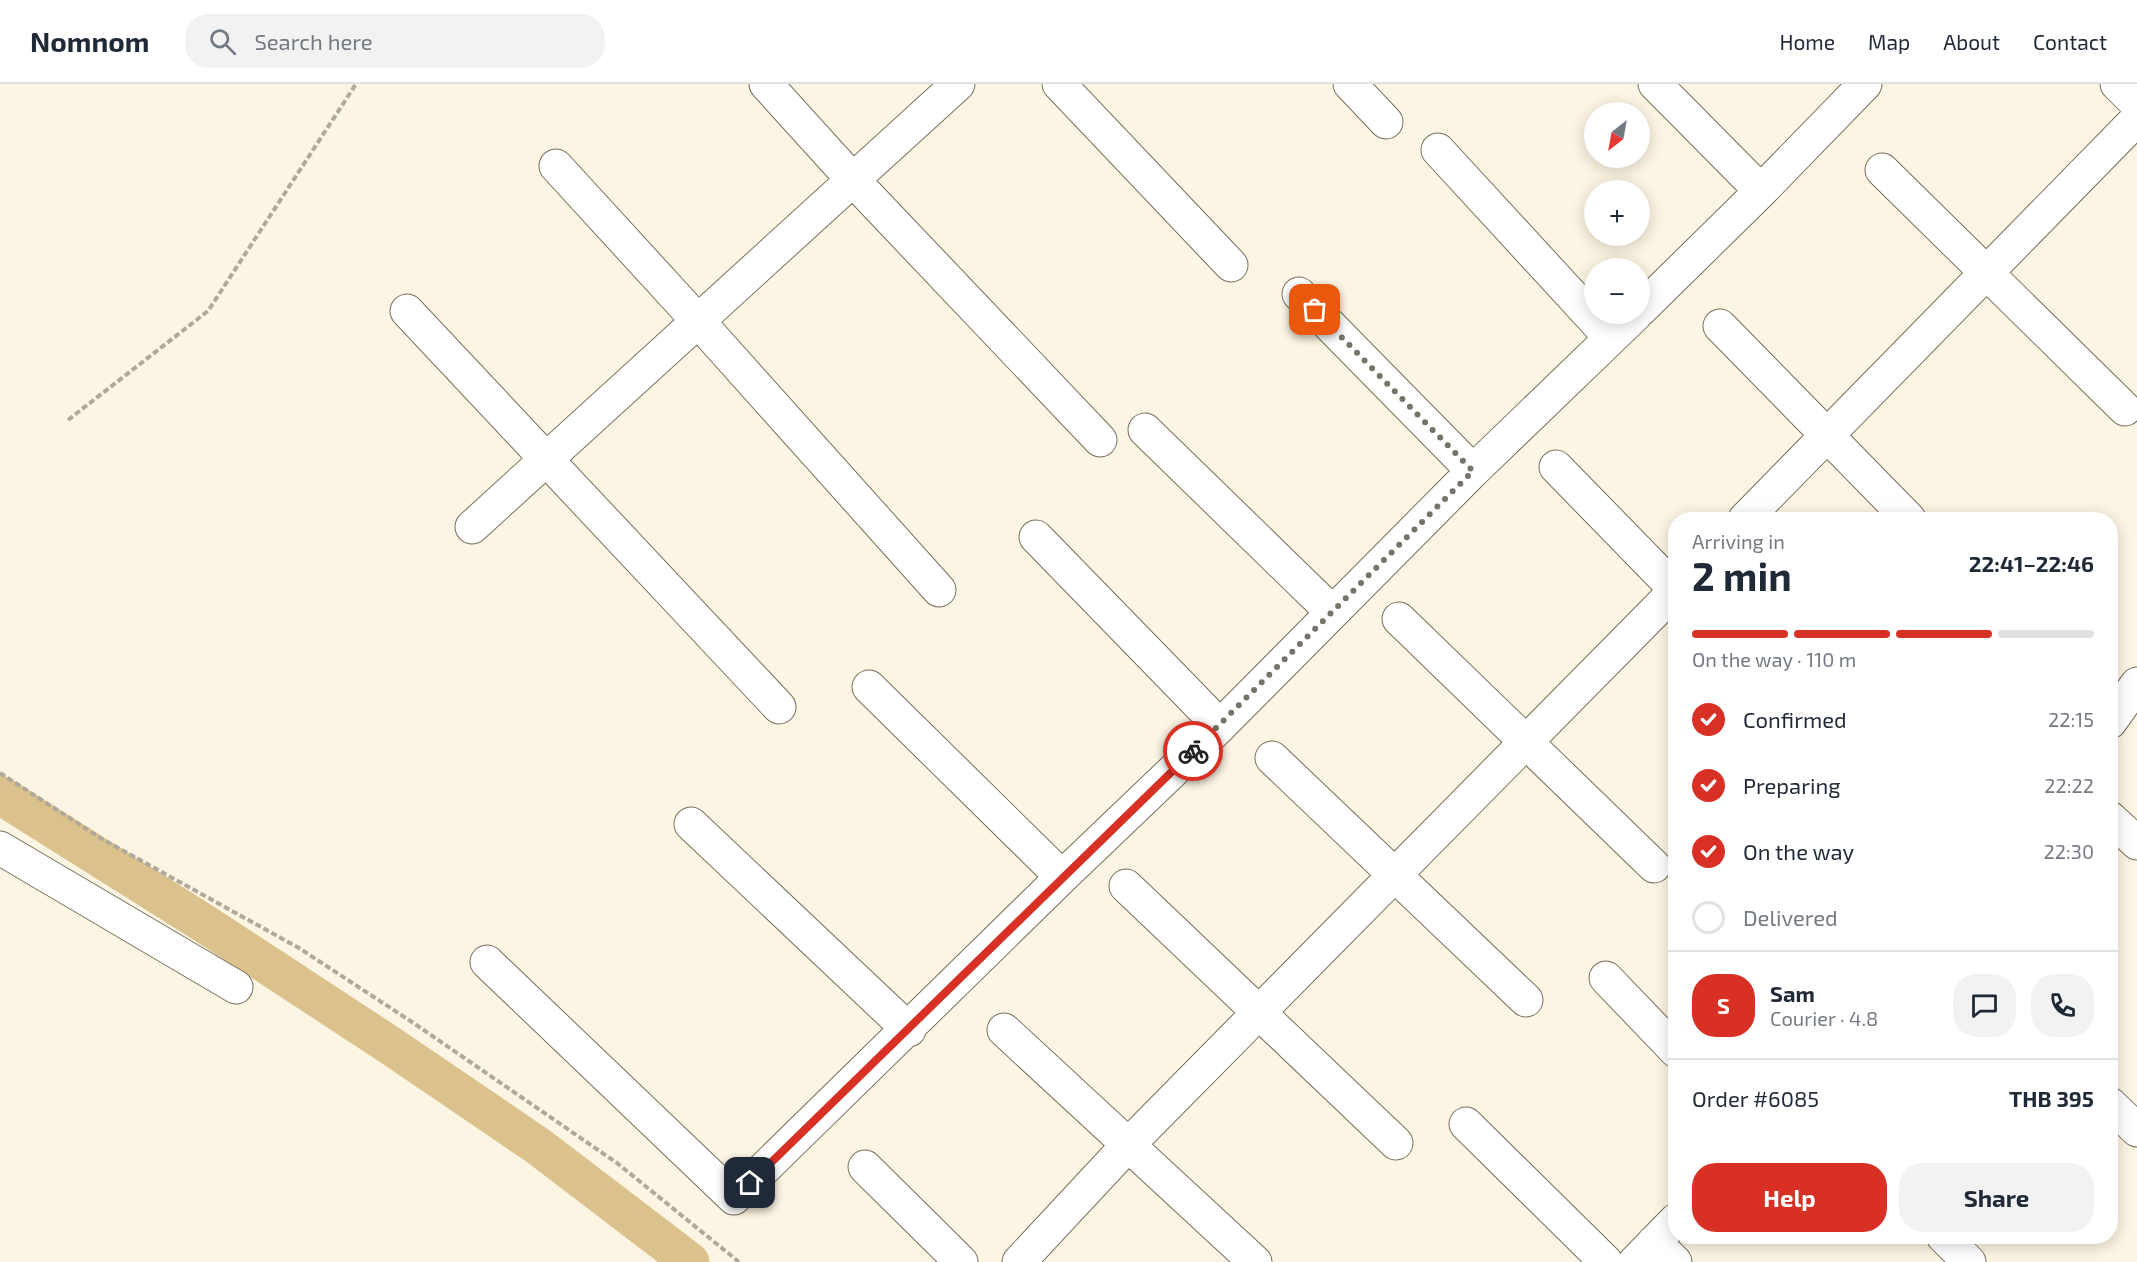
<!DOCTYPE html>
<html lang="en">
<head>
<meta charset="utf-8">
<style>
  body { margin:0; font-family:"Exo 2",sans-serif; background:#f2f2f3; color:#1f2937; height:100vh; display:flex; flex-direction:column; font-size:22px; white-space:nowrap }
  * { box-sizing:border-box; margin:0 }
  p { font-size:20px; color:#747a83 }
  .icon { flex:none; width:33px; height:33px; fill:none; stroke:currentColor; stroke-width:2; stroke-linecap:round; stroke-linejoin:round }
  .map { position:relative; flex:1; overflow:hidden }
  .side { position:absolute; left:1668px; top:428px; width:450px; height:732px; display:flex; flex-direction:column; background:#fff; border-radius:24px; box-shadow:0 3px 15px #0003 }
  .side>* { flex:none }
  .needle { width:39px; rotate:211deg }
  .tools { position:absolute; left:1584px; top:18px; display:grid; gap:12px }
  .tools a { display:grid; place-items:center; width:66px; height:66px; border-radius:50%; background:#fff; box-shadow:0 3px 15px #0003; font-size:30px }
  .pin { position:absolute; display:grid; place-items:center; width:51px; height:51px; color:#fff; margin:-26px; border-radius:12px; box-shadow:0 3px 9px #0006 }
  .courier { position:absolute; display:grid; place-items:center; width:60px; height:60px; margin:-30px; border:4px solid #d93025; border-radius:50%; background:#fff; color:#222; box-shadow:0 2px 8px #0007 }
  .head em { font-style:normal; font-weight:700 }
  .head div { display:flex; flex-direction:column-reverse }
  .head { display:flex; align-items:center; justify-content:space-between; height:102px; padding:0 24px }
  h1 { font-size:39px; font-weight:700; line-height:45px }
  .bar { display:grid; grid-template-columns:repeat(4,1fr); gap:9px 6px; align-content:center; height:72px; padding:0 24px }
  .bar i { height:8px; border-radius:4px; background:#e0e1e3 }
  .bar .selected { background:#d93025 }
  .bar p { grid-column:span 4 }
  .line { display:flex; align-items:center; gap:15px; padding:0 24px; border-top:2px solid #e0e1e3 }
  .line div { flex:1 }
  .round { display:grid; place-items:center; flex:none; width:63px; height:63px; border-radius:24px; background:#f2f2f3 }
  ol { padding:0 24px; list-style:none }
  li { display:flex; align-items:center; gap:18px; height:66px }
  li p { margin-inline-start:auto }
  li .icon { padding:6px; border-radius:50%; background:#d93025; color:#fff; stroke-width:4 }
  li:last-child { color:#747a83 }
  li i { width:33px; height:33px; border:3px solid #e0e1e3; border-radius:50% }
  .button { display:flex; gap:12px; margin-top:auto; padding:12px 24px }
  .button a { flex:1; height:69px; border-radius:24px; background:#d93025; color:#fff; font-size:24px; font-weight:700; line-height:69px; text-align:center }
  .button a+a { background:#f2f2f3; color:#1f2937 }
  header { display:flex; align-items:center; gap:36px; box-sizing:border-box; height:84px; padding:0 30px; background:#fff; border-bottom:2px solid #e0e1e3 }
  header strong { font-size:28px }
  nav { display:flex; gap:33px; margin-inline-start:auto; font-size:21px }
  .search { width:420px; height:54px; background:#f2f2f3; display:flex; align-items:center; gap:15px; box-sizing:border-box; padding:0 21px; border-radius:24px; color:#747a83; font-size:22px }
  .map>svg:first-child { display:block }
  .lines { fill:none; stroke-linecap:round; stroke-linejoin:round }
  .canal { stroke:#dbc28d; stroke-width:39 }
  .minor-casing { stroke:#786f5c; stroke-width:35 }
  .path { stroke:#b0a99b; stroke-width:4; stroke-dasharray:6 3; stroke-linecap:butt }
  .minor { stroke:#fff; stroke-width:33 }
  .done { stroke:#787368; stroke-width:6; stroke-dasharray:0 10.8 }
  .route { stroke:#d93025; stroke-width:8 }
</style>
</head>
<body>
<header>
<strong>Nomnom</strong>
<div class="search"><svg class="icon" aria-label="search" viewBox="0 0 24 24"><circle cx="10" cy="10" r="6"/><path d="M15 15l6 6"/></svg>Search here</div>
<nav><a>Home</a><a>Map</a><a>About</a><a>Contact</a></nav>
</header>
<div class="map">
<svg width="2137" height="1178" viewBox="0 0 2137 1178">
  <rect width="100%" height="100%" fill="#fdf5e3"/>
  <g class="lines">
    <!-- canal -->
    <path class="canal" d="M 0,711 L 205,840 L 391,962 L 538,1062 L 690,1178"/>
    <defs>
      <path id="minor" d="M 766,0 L 853,96 L 1100,356
        M 1059,0 L 1231,181
        M 1350,0 L 1386,38
        M 1655,0 L 1761,107
        M 2117,0 L 2137,20
        M 1438,66 L 1611,254
        M 556,82 L 698,237 L 939,506
        M 1882,86 L 2125,325
        M 1299,210 L 1473,387
        M 1640,226 L 1761,107 L 1865,0
        M 407,227 L 779,623
        M 1720,242 L 1909,435
        M 1145,346 L 1332,528
        M 1556,383 L 1676,506
        M 1745,435 L 2137,35
        M 472,443 L 958,0
        M 1036,453 L 1220,642
        M 1399,535 L 1654,782
        M 869,603 L 1062,793
        M 2110,638 L 2137,600
        M 1272,674 L 1526,916
        M 2110,734 L 2137,759
        M 691,740 L 909,946
        M 0,764 L 236,903
        M 1126,802 L 1396,1059
        M 487,878 L 734,1114 L 1062,793 L 1220,642 L 1473,387 L 1636,230
        M 1606,894 L 1676,967
        M 1004,946 L 1255,1178
        M 2110,1020 L 2137,1046
        M 1466,1040 L 1606,1178
        M 865,1083 L 961,1178
        M 1943,1152 L 1969,1178
        M 1654,1158 L 1675,1178
        M 1019,1178 L 1128,1061 L 1676,506
        M 1635,1178 L 1676,1136"/>
    </defs>
    <!-- minor casing -->
    <use href="#minor" class="minor-casing"/>
    <!-- path -->
    <path class="path" d="M 68,336 L 208,227 L 356,0
      M 0,689 L 102,755 L 299,864 L 415,940 L 617,1079 L 739,1178"/>
    <!-- minor -->
    <use href="#minor" class="minor"/>
  </g>
  <g class="lines">
    <!-- done -->
    <path class="done" d="M 1193,667 L 1473,387 L 1315,226"/>
    <!-- route -->
    <path class="route" d="M 750,1099 L 1193,667"/>
  </g>
</svg>
<div class="tools">
<a><svg class="needle" viewBox="-14 -14 28 28"><path d="M0-13l5 13h-10z" fill="#e53935"/><path d="M0 13l5-13h-10z" fill="#747a83"/></svg></a>
<a>+</a>
<a>−</a>
</div>
<div class="pin" style="left:1315px;top:226px;background:#ea580c"><svg class="icon" aria-label="bag" viewBox="0 0 24 24"><path d="M5 8h14l-1 12H6zM9 8a3 3 0 0 1 6 0"/></svg></div>
<div class="pin" style="left:750px;top:1099px;background:#1f2937"><svg class="icon" aria-label="home" viewBox="0 0 24 24"><path d="M3 11l9-7 9 7M6 9v11h12V9"/></svg></div>
<div class="courier" style="left:1193px;top:667px"><svg class="icon" aria-label="bike" viewBox="0 0 24 24"><circle cx="6" cy="16" r="4"/><circle cx="18" cy="16" r="4"/><path d="M6 16l4-8h5l3 8M10 8l3 8H6M13 5h3"/></svg></div>
<section class="side">
<div class="head"><div><h1>2 min</h1><p>Arriving in</p></div><em>22:41–22:46</em></div>
<div class="bar"><i class="selected"></i><i class="selected"></i><i class="selected"></i><i></i><p>On the way · 110 m</p></div>
<ol>
<li><svg class="icon" aria-label="check" viewBox="0 0 24 24"><path d="M5 12l5 5 9-10"/></svg>Confirmed<p>22:15</p></li>
<li><svg class="icon" aria-label="check" viewBox="0 0 24 24"><path d="M5 12l5 5 9-10"/></svg>Preparing<p>22:22</p></li>
<li><svg class="icon" aria-label="check" viewBox="0 0 24 24"><path d="M5 12l5 5 9-10"/></svg>On the way<p>22:30</p></li>
<li><i></i>Delivered</li>
</ol>
<div class="line" style="height:108px"><b class="round" style="background:#d93025;color:#fff">S</b><div><b>Sam</b><p>Courier · 4.8</p></div><a class="round"><svg class="icon" aria-label="chat" viewBox="0 0 24 24"><path d="M4 5h16v11H9l-5 4z"/></svg></a><a class="round"><svg class="icon" aria-label="phone" viewBox="0 0 24 24"><path d="M5 4h4l2 5-3 2q2 4 5 5l2-3 5 2v4C11 20 4 13 5 4z"/></svg></a></div>
<div class="line" style="height:78px"><div>Order #6085</div><b>THB 395</b></div>
<div class="button"><a>Help</a><a>Share</a></div>
</section>
</div>
</body>
</html>
